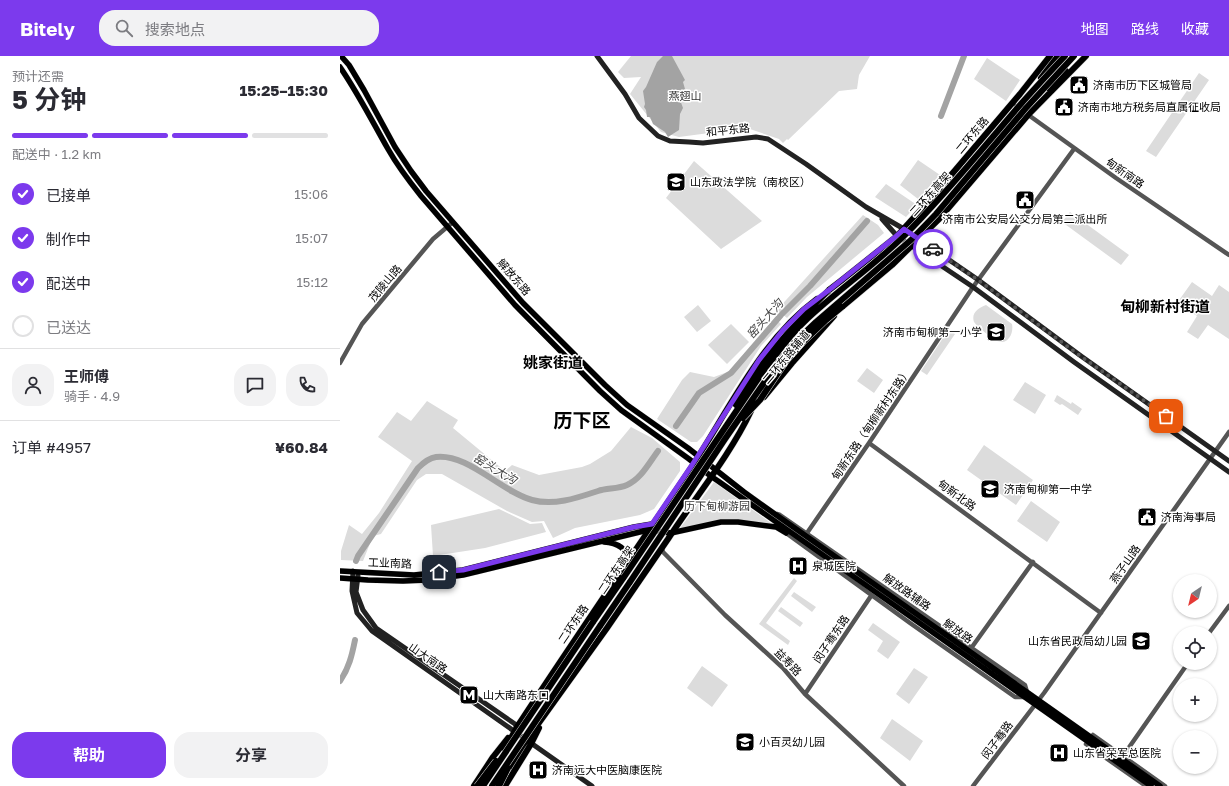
<!DOCTYPE html>
<html lang="zh">
<head>
<meta charset="utf-8">
<style>
  body { margin:0; font-family:"Golos Text","Noto Sans SC",sans-serif; background:#f2f2f3; color:#2b2b33; height:100vh; display:flex; flex-direction:column; font-size:15px; white-space:nowrap }
  * { box-sizing:border-box; margin:0 }
  p { font-size:13px; color:#7c7c81 }
  .icon { flex:none; width:22px; height:22px; fill:none; stroke:currentColor; stroke-width:2; stroke-linecap:round; stroke-linejoin:round }
  .map { position:relative; flex:1; overflow:hidden }
  .details { display:flex; flex-direction:column; background:#fff; width:340px }
  .details>* { flex:none }
  .needle { width:26px; rotate:215deg }
  .controls { position:absolute; left:833px; top:518px; display:grid; gap:8px }
  .controls a { display:grid; place-items:center; width:44px; height:44px; border-radius:50%; background:#fff; box-shadow:0 1px 3px #0004; font-size:20px }
  .pin { position:absolute; display:grid; place-items:center; width:34px; height:34px; color:#fff; margin:-17px; border-radius:8px; box-shadow:0 2px 6px #0006 }
  .courier { position:absolute; display:grid; place-items:center; width:40px; height:40px; margin:-20px; border:3px solid #7c3aed; border-radius:50%; background:#fff; color:#222; box-shadow:0 1px 5px #0007 }
  .headline em { font-style:normal; font-weight:700 }
  .headline div { display:flex; flex-direction:column-reverse }
  .headline { display:flex; align-items:center; justify-content:space-between; height:68px; padding:0 12px }
  h1 { font-size:26px; font-weight:700; line-height:30px }
  .bar { display:grid; grid-template-columns:repeat(4,1fr); gap:6px 4px; align-content:center; height:48px; padding:0 12px }
  .bar i { height:5px; border-radius:3px; background:#e1e1e2 }
  .bar .selected { background:#7c3aed }
  .bar p { grid-column:span 4 }
  .line { display:flex; align-items:center; gap:10px; padding:0 12px; border-top:1px solid #e1e1e2 }
  .line div { flex:1 }
  .round { display:grid; place-items:center; flex:none; width:42px; height:42px; border-radius:16px; background:#f2f2f3 }
  ol { padding:0 12px; list-style:none }
  li { display:flex; align-items:center; gap:12px; height:44px }
  li p { margin-inline-start:auto }
  li .icon { padding:4px; border-radius:50%; background:#7c3aed; color:#fff; stroke-width:4 }
  li:last-child { color:#7c7c81 }
  li i { width:22px; height:22px; border:2px solid #e1e1e2; border-radius:50% }
  .action { display:flex; gap:8px; margin-top:auto; padding:8px 12px }
  .action a { flex:1; height:46px; border-radius:16px; background:#7c3aed; color:#fff; font-size:16px; font-weight:700; line-height:46px; text-align:center }
  .action a+a { background:#f2f2f3; color:#2b2b33 }
  header { display:flex; align-items:center; gap:24px; box-sizing:border-box; height:56px; padding:0 20px; background:#7c3aed; color:#fff }
  header strong { font-size:19px }
  nav { display:flex; gap:22px; margin-inline-start:auto; font-size:14px }
  .search { width:280px; height:36px; background:#f2f2f3; display:flex; align-items:center; gap:10px; box-sizing:border-box; padding:0 14px; border-radius:16px; color:#7c7c81; font-size:15px }
  main { display:flex; flex:1; min-height:0 }
  .map>svg:first-child { display:block }
  .green { fill:#dcdcdc }
  .water { fill:#a3a3a3 }
  .lines { fill:none; stroke-linecap:round; stroke-linejoin:round }
  .river { stroke:#a3a3a3; stroke-width:6 }
  .primary-casing { stroke:#dbdbdb; stroke-width:6 }
  .trunk-casing { stroke:#dbdbdb; stroke-width:7 }
  .tertiary { stroke:#555; stroke-width:4.5 }
  .secondary { stroke:#222; stroke-width:5 }
  .primary { stroke:#000; stroke-width:5.5 }
  .trunk { stroke:#000; stroke-width:6 }
  .trunk-bridge-casing { stroke:#dbdbdb; stroke-width:7; stroke-linecap:butt }
  .trunk-bridge { stroke:#000; stroke-width:6 }
  .done { stroke:#595959; stroke-width:4; stroke-dasharray:0 7.2 }
  .route { stroke:#7c3aed; stroke-width:5 }
  .labels { text-anchor:middle; stroke-width:3; stroke-linejoin:round; paint-order:stroke }
  .poi-label { font-size:11px; fill:#000; stroke:#fff; text-anchor:start }
  .park-label { font-size:11px; fill:#333; stroke:#fff }
  .street-label { font-size:11px; fill:#000; stroke:#fff }
  .water-label { font-size:12px; font-style:italic; fill:#444; stroke:#fff }
  .district-label { font-size:15px; font-weight:bold; fill:#000; stroke:#fff }
  .town-label { font-size:19px; font-weight:bold; fill:#000; stroke:#fff }
</style>
</head>
<body>
<header>
<strong>Bitely</strong>
<div class="search"><svg class="icon" aria-label="search" viewBox="0 0 24 24"><circle cx="10" cy="10" r="6"/><path d="M15 15l6 6"/></svg>搜索地点</div>
<nav><a>地图</a><a>路线</a><a>收藏</a></nav>
</header>
<main>
<section class="details">
<div class="headline"><div><h1>5 分钟</h1><p>预计还需</p></div><em>15:25–15:30</em></div>
<div class="bar"><i class="selected"></i><i class="selected"></i><i class="selected"></i><i></i><p>配送中 · 1.2 km</p></div>
<ol>
<li><svg class="icon" aria-label="check" viewBox="0 0 24 24"><path d="M5 12l5 5 9-10"/></svg>已接单<p>15:06</p></li>
<li><svg class="icon" aria-label="check" viewBox="0 0 24 24"><path d="M5 12l5 5 9-10"/></svg>制作中<p>15:07</p></li>
<li><svg class="icon" aria-label="check" viewBox="0 0 24 24"><path d="M5 12l5 5 9-10"/></svg>配送中<p>15:12</p></li>
<li><i></i>已送达</li>
</ol>
<div class="line" style="height:72px"><a class="round"><svg class="icon" aria-label="person" viewBox="0 0 24 24"><circle cx="12" cy="8" r="4"/><path d="M4 21q1-7 8-7t8 7"/></svg></a><div><b>王师傅</b><p>骑手 · 4.9</p></div><a class="round"><svg class="icon" aria-label="chat" viewBox="0 0 24 24"><path d="M4 5h16v11H9l-5 4z"/></svg></a><a class="round"><svg class="icon" aria-label="phone" viewBox="0 0 24 24"><path d="M5 4h4l2 5-3 2q2 4 5 5l2-3 5 2v4C11 20 4 13 5 4z"/></svg></a></div>
<div class="line" style="height:52px"><div>订单 #4957</div><b>¥60.84</b></div>
<div class="action"><a>帮助</a><a>分享</a></div>
</section>
<div class="map">
<svg width="889" height="730" viewBox="0 0 889 730">
  <rect width="100%" height="100%" fill="#fff"/>
  <!-- green -->
  <path class="green" d="M 291,0 L 530,0 L 519,19 L 517,33 L 499,35 L 448,84 L 447,83 L 443,87 L 439,83 L 407,72 L 339,81 L 321,76 L 290,38 L 301,21 L 284,22 L 278,16 Z
    M 647,2 L 680,24 L 666,45 L 634,23 Z
    M 859,17 L 869,24 L 816,101 L 806,95 Z
    M 578,104 L 600,119 L 578,143 L 560,129 Z
    M 354,105 L 422,165 L 381,193 L 326,142 Z
    M 546,128 L 577,149 L 566,161 L 535,141 Z
    M 730,156 L 789,199 L 781,209 L 722,166 Z
    M 523,159 L 538,169 L 544,177 L 467,241 L 447,262 L 437,254 Z
    M 852,226 L 872,240 L 879,229 L 889,236 L 889,283 L 868,269 L 858,283 L 847,276 L 857,260 L 837,247 Z
    M 358,249 L 371,265 L 357,276 L 344,261 Z
    M 646,249 L 672,268 C 674,277 668,290 657,285 C 652,283 637,270 634,266 C 631,257 638,252 646,249 Z
    M 436,263 L 441,268 L 421,290 L 363,380 L 357,386 L 351,386 L 317,363 L 342,324 L 350,316 L 374,321 L 390,315 L 393,318 Z
    M 391,268 L 409,286 L 387,308 L 368,289 Z
    M 609,273 L 615,278 L 587,319 L 581,315 Z
    M 527,312 L 543,324 L 534,337 L 517,325 Z
    M 685,326 L 706,339 L 695,358 L 673,344 Z
    M 717,339 L 731,348 L 732,346 L 742,353 L 738,359 L 722,348 L 720,349 L 714,345 Z
    M 87,345 L 118,364 L 113,372 L 165,415 L 172,409 L 199,419 L 242,411 L 250,408 L 271,395 L 291,371 L 312,382 L 340,406 L 340,415 L 314,453 L 300,459 L 235,472 L 213,482 L 204,465 L 192,466 L 167,455 L 102,418 L 86,418 L 77,424 L 41,478 L 33,480 L 23,505 L 1,504 L 1,495 L 9,469 L 22,478 L 39,457 L 72,405 L 38,381 L 57,356 L 71,365 Z
    M 644,389 L 693,424 L 676,449 L 627,414 Z
    M 374,426 L 435,470 L 399,465 L 338,475 Z
    M 691,445 L 720,466 L 707,486 L 677,465 Z
    M 159,453 L 190,468 L 202,467 L 206,476 L 145,492 L 93,500 L 91,469 Z
    M 454,522 L 457,525 L 426,567 L 450,585 L 448,589 L 419,568 Z
    M 454,536 L 476,551 L 472,556 L 451,540 Z
    M 441,551 L 463,567 L 460,571 L 438,555 Z
    M 533,567 L 560,586 L 548,603 L 537,595 L 543,585 L 528,574 Z
    M 362,610 L 388,629 L 372,651 L 347,632 Z
    M 574,612 L 588,621 L 569,648 L 556,638 Z
    M 552,663 L 583,685 L 570,705 L 540,682 Z"/>
  <!-- water -->
  <path class="water" d="M 323,0 L 332,0 L 345,24 L 343,26 L 345,33 L 339,41 L 343,52 L 340,58 L 339,74 L 328,81 L 325,76 L 313,68 L 310,61 L 307,61 L 306,54 L 304,51 L 305,48 L 303,35 L 306,31 L 317,6 Z"/>
  <g class="lines">
    <!-- river -->
    <path class="river" d="M 601,60 L 624,0
      M 336,370 L 359,337 L 391,317 L 441,259 L 470,230 L 527,165
      M 16,505 L 18,500 L 78,412 C 83,407 89,402 96,401 C 127,397 162,436 192,444 C 214,450 237,442 258,435 C 267,432 278,433 287,429 C 301,423 309,407 318,395
      M 0,625 C 9,612 12,599 15,584"/>
    <defs>
      <path id="primary" d="M 1,0 L 9,9 L 24,34 L 55,91 L 71,115 L 86,135 L 183,247 L 265,329 L 287,349 L 348,392 L 404,436 L 432,456 L 820,730
        M 0,11 C 18,37 32,65 48,93 C 57,109 69,125 81,140 L 175,249 L 260,335 L 281,354 L 306,372 L 349,403 L 372,421 L 378,425 L 811,730
        M 264,486 C 276,487 287,491 288,504
        M 0,515 L 74,519 L 123,514 L 294,471 L 312,468 L 315,469
        M 0,522 L 28,524 L 63,525 L 87,524 L 123,519 L 308,474 L 331,477 L 381,466 L 398,466 L 436,471 L 446,477"/>
      <path id="trunk" d="M 701,22 L 718,0
        M 708,32 L 726,15
        M 487,239 L 489,234 L 502,224 L 557,180 L 589,145 L 680,38 L 710,0
        M 497,252 L 502,251 L 552,209 L 599,163 L 688,59 L 746,0
        M 424,341 L 452,307 L 494,260
        M 253,566 L 284,521
        M 260,570 L 290,526
        M 165,693 L 177,671 C 234,584 293,498 351,412 C 389,354 420,285 477,243
        M 166,716 L 183,689 L 267,572 L 328,483 C 356,440 389,401 411,355
        M 134,730 L 153,701 L 168,682
        M 165,730 L 191,688 L 199,672"/>
    </defs>
    <!-- primary casing -->
    <use href="#primary" class="primary-casing"/>
    <!-- trunk casing -->
    <use href="#trunk" class="trunk-casing"/>
    <!-- tertiary -->
    <path class="tertiary" d="M 676,50 L 776,122 L 889,199
      M 0,307 L 22,268 L 93,183 L 113,166
      M 529,387 L 761,557
      M 437,458 L 440,459 L 685,629 L 687,636
      M 446,477 L 570,567 L 675,641 L 684,641
      M 467,477 L 529,387 L 633,231 L 734,93
      M 322,493 L 323,496 L 385,559 L 443,612 L 465,638 L 564,730
      M 869,577 L 889,550
      M 632,591 L 693,506
      M 465,638 L 531,540
      M 753,679 L 825,730
      M 746,688 L 806,730
      M 783,700 L 848,607
      M 633,730 L 704,637 L 889,376"/>
    <!-- secondary -->
    <path class="secondary" d="M 257,0 L 285,38 L 299,62 L 318,80 L 330,85 L 349,86 L 363,87 L 416,81 L 428,83 L 466,108 L 526,151 L 564,173 L 637,223 L 741,300 L 889,405
      M 542,163 L 557,180 L 633,231 L 734,306 L 889,416
      M 13,515 L 12,535 L 17,557 L 32,575 L 252,730
      M 18,520 L 16,536 L 23,554 L 36,572 L 175,668 L 179,674"/>
    <!-- primary -->
    <use href="#primary" class="primary"/>
    <!-- trunk -->
    <use href="#trunk" class="trunk"/>
    <defs>
      <path id="trunk-bridge" d="M 396,349 C 420,304 454,269 489,234
        M 403,362 L 420,344 L 446,305 L 464,285 L 485,265 L 502,251
        M 284,521 L 420,320 C 434,301 447,282 464,266 C 496,235 534,210 565,179 C 606,138 642,93 680,49 C 695,32 710,16 725,0
        M 290,526 L 385,383 L 437,308 L 454,287 L 476,266 L 571,184 L 596,158 L 686,52 L 734,0
        M 137,730 L 156,705
        M 143,730 L 253,566
        M 152,730 L 260,570
        M 159,730 L 168,712"/>
    </defs>
    <!-- trunk-bridge casing -->
    <use href="#trunk-bridge" class="trunk-bridge-casing"/>
    <!-- trunk-bridge -->
    <use href="#trunk-bridge" class="trunk-bridge"/>
  </g>
  <g class="lines">
    <!-- done -->
    <path class="done" d="M 593,193 L 638,224 L 739,299 L 826,360"/>
    <!-- route -->
    <path class="route" d="M 99,516 L 123,514 L 294,471 L 312,468 L 352,409 L 419,304 L 443,274 L 464,253 L 489,234 L 554,182 L 564,173 L 593,193"/>
  </g>
  <!-- icons -->
  <defs>
    <symbol id="civic-square" viewBox="-11 -11 22 22"><rect x="-9" y="-9" width="18" height="18" rx="4" fill="#000" stroke="#fff"/><path d="M-.6-6.5H3V-4.5H.6V-3L4-1V1h2V6H-6V1h2V-1L-.6-3ZM-1.2 2.5V6h2.4V2.5Z" fill="#fff"/></symbol>
    <symbol id="university-square" viewBox="-11 -11 22 22"><rect x="-9" y="-9" width="18" height="18" rx="4" fill="#000" stroke="#fff"/><path d="M0-5L7-2L0 1L-7-2ZM-4 1L0 2.5L4 1V4Q0 6-4 4Z" fill="#fff"/></symbol>
    <symbol id="school-square" viewBox="-11 -11 22 22"><rect x="-9" y="-9" width="18" height="18" rx="4" fill="#000" stroke="#fff"/><path d="M0-5L7-2L0 1L-7-2ZM-4 1L0 2.5L4 1V4Q0 6-4 4Z" fill="#fff"/></symbol>
    <symbol id="hospital-square" viewBox="-11 -11 22 22"><rect x="-9" y="-9" width="18" height="18" rx="4" fill="#000" stroke="#fff"/><path d="M-5-5h3v3.5h4V-5h3V5h-3V1.5h-4V5h-3Z" fill="#fff"/></symbol>
    <symbol id="metro-square" viewBox="-11 -11 22 22"><rect x="-9" y="-9" width="18" height="18" rx="4" fill="#000" stroke="#fff"/><path d="M-5.5 5V-5H-3L0 0L3-5H5.5V5H3V-.5L0 4L-3-.5V5Z" fill="#fff"/></symbol>
  </defs>
  <g fill-rule="evenodd">
    <use href="#civic-square" x="728" y="18" width="22" height="22"/>
    <use href="#civic-square" x="713" y="40" width="22" height="22"/>
    <use href="#university-square" x="325" y="115" width="22" height="22"/>
    <use href="#civic-square" x="674" y="133" width="22" height="22"/>
    <use href="#school-square" x="645" y="265" width="22" height="22"/>
    <use href="#school-square" x="639" y="422" width="22" height="22"/>
    <use href="#civic-square" x="796" y="450" width="22" height="22"/>
    <use href="#hospital-square" x="447" y="499" width="22" height="22"/>
    <use href="#school-square" x="790" y="574" width="22" height="22"/>
    <use href="#metro-square" x="118" y="628" width="22" height="22"/>
    <use href="#school-square" x="394" y="675" width="22" height="22"/>
    <use href="#hospital-square" x="708" y="686" width="22" height="22"/>
    <use href="#hospital-square" x="187" y="703" width="22" height="22"/>
  </g>
  <g class="labels">
    <!-- poi labels -->
    <g class="poi-label">
      <text x="753" y="33">济南市历下区城管局</text>
      <text x="738" y="55">济南市地方税务局直属征收局</text>
      <text x="350" y="130">山东政法学院（南校区）</text>
      <text x="685" y="167" text-anchor="middle">济南市公安局公交分局第二派出所</text>
      <text x="642" y="280" text-anchor="end">济南市甸柳第一小学</text>
      <text x="664" y="437">济南甸柳第一中学</text>
      <text x="821" y="465">济南海事局</text>
      <text x="472" y="514">泉城医院</text>
      <text x="787" y="589" text-anchor="end">山东省民政局幼儿园</text>
      <text x="143" y="643">山大南路东口</text>
      <text x="419" y="690">小百灵幼儿园</text>
      <text x="733" y="701">山东省荣军总医院</text>
      <text x="212" y="718">济南远大中医脑康医院</text>
    </g>
    <!-- park labels -->
    <g class="park-label">
      <text x="345" y="44">燕翅山</text>
      <text x="377" y="454">历下甸柳游园</text>
    </g>
    <!-- street labels -->
    <g class="street-label">
      <text transform="translate(388 74) rotate(-6)" y="4">和平东路</text>
      <text transform="translate(632 79) rotate(-50)" y="4">二环东路</text>
      <text transform="translate(785 117) rotate(35)" y="4">甸新南路</text>
      <text transform="translate(590 138) rotate(-48)" y="4">二环东高架</text>
      <text transform="translate(174 221) rotate(49)" y="4">解放东路</text>
      <text transform="translate(45 227) rotate(-50)" y="4">茂陵山路</text>
      <text transform="translate(446 301) rotate(-50)" y="4">二环东路辅道</text>
      <text transform="translate(531 368) rotate(-56)" y="4">甸新东路（甸柳新村东路）</text>
      <text transform="translate(617 439) rotate(36)" y="4">甸新北路</text>
      <text transform="translate(50 507) rotate(2)" y="4">工业南路</text>
      <text transform="translate(785 508) rotate(-55)" y="4">燕子山路</text>
      <text transform="translate(276 514) rotate(-56)" y="4">二环东高架</text>
      <text transform="translate(567 536) rotate(35)" y="4">解放路辅路</text>
      <text transform="translate(233 568) rotate(-56)" y="4">二环东路</text>
      <text transform="translate(618 575) rotate(35)" y="4">解放路</text>
      <text transform="translate(491 583) rotate(-56)" y="4">闵子骞东路</text>
      <text transform="translate(88 602) rotate(35)" y="4">山大南路</text>
      <text transform="translate(448 606) rotate(46)" y="4">益寿路</text>
      <text transform="translate(657 684) rotate(-53)" y="4">闵子骞路</text>
    </g>
    <!-- water labels -->
    <g class="water-label">
      <text transform="translate(425 263) rotate(-48)" y="4">窑头大沟</text>
      <text transform="translate(155 413) rotate(31)" y="4">窑头大沟</text>
    </g>
    <!-- district labels -->
    <g class="district-label">
      <text x="825" y="256">甸柳新村街道</text>
      <text x="213" y="312">姚家街道</text>
    </g>
    <!-- town labels -->
    <g class="town-label">
      <text x="242" y="371">历下区</text>
    </g>
  </g>
</svg>
<div class="controls">
<a><svg class="needle" viewBox="-14 -14 28 28"><path d="M0-13l5 13h-10z" fill="#e53935"/><path d="M0 13l5-13h-10z" fill="#7c7c81"/></svg></a>
<a><svg class="icon" aria-label="locate" viewBox="0 0 24 24"><circle cx="12" cy="12" r="6"/><path d="M12 2v4M12 18v4M2 12h4M18 12h4"/></svg></a>
<a>+</a>
<a>−</a>
</div>
<div class="pin" style="left:826px;top:360px;background:#ea580c"><svg class="icon" aria-label="bag" viewBox="0 0 24 24"><path d="M5 8h14l-1 12H6zM9 8a3 3 0 0 1 6 0"/></svg></div>
<div class="pin" style="left:99px;top:516px;background:#1f2937"><svg class="icon" aria-label="home" viewBox="0 0 24 24"><path d="M3 11l9-7 9 7M6 9v11h12V9"/></svg></div>
<div class="courier" style="left:593px;top:193px"><svg class="icon" aria-label="car" viewBox="0 0 24 24"><path d="M5 17H2v-5l4-1 3-4h7l3 4 3 1v5h-3M9 17h6M6 11h13"/><circle cx="7" cy="17" r="2"/><circle cx="17" cy="17" r="2"/></svg></div>
</div>
</main>
</body>
</html>
